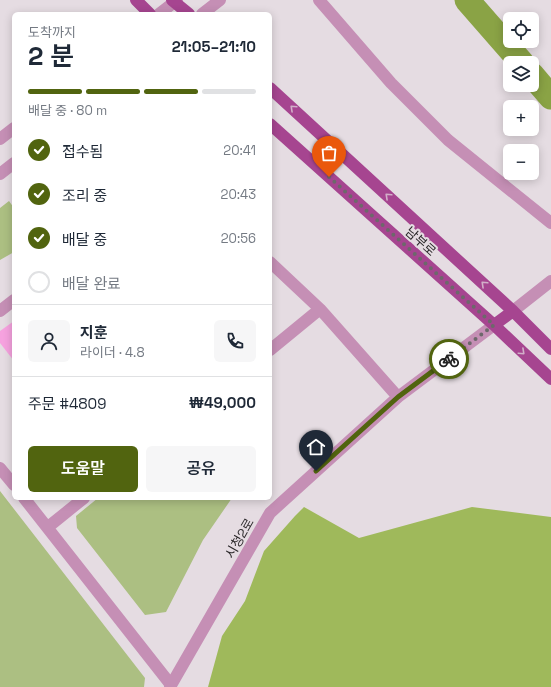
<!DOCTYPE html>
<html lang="ko">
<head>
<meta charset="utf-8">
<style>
  body { margin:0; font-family:"Space Grotesk","Noto Sans KR",sans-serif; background:#f6f6f7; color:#1f2937; height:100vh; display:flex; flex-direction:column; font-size:15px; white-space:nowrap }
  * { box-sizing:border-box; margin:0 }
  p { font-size:13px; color:#747a83 }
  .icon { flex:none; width:22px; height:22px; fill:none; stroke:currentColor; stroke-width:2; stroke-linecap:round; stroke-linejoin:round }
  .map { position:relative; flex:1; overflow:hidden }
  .drawer { position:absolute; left:12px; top:12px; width:260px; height:488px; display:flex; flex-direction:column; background:#fff; border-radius:6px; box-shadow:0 2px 10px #0003 }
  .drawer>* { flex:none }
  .tools { position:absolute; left:503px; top:12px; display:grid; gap:8px }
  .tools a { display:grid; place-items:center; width:36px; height:36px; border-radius:6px; background:#fff; box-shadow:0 2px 10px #0003; font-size:20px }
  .pin { position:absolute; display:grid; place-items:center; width:34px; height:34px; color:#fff; margin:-41px -17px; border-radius:50% 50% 50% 0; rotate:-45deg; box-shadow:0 0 4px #0007 }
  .pin .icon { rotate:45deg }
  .courier { position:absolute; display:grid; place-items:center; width:40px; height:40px; margin:-20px; border:3px solid #51640f; border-radius:50%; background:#fff; color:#222; box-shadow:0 1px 5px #0007 }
  .summary em { font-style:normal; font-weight:600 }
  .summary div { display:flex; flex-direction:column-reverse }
  .summary { display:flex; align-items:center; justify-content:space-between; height:68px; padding:0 16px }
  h1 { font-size:26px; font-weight:600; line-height:30px }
  .bar { display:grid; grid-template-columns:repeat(4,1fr); gap:6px 4px; align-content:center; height:48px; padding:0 16px }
  .bar i { height:5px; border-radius:3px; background:#e0e1e3 }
  .bar .on { background:#51640f }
  .bar p { grid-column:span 4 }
  .line { display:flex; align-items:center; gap:10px; padding:0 16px; border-top:1px solid #e0e1e3 }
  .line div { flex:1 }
  .round { display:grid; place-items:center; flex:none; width:42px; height:42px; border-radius:6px; background:#f6f6f7 }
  ol { padding:0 16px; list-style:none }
  li { display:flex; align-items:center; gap:12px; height:44px }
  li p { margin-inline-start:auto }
  li .icon { padding:4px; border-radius:50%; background:#51640f; color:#fff; stroke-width:4 }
  li:last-child { color:#747a83 }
  li i { width:22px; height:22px; border:2px solid #e0e1e3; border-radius:50% }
  .button { display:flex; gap:8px; margin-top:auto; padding:8px 16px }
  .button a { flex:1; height:46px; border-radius:6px; background:#51640f; color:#fff; font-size:16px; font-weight:600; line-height:46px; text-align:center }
  .button a+a { background:#f6f6f7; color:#1f2937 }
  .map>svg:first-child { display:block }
  .green { fill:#acbf82 }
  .forest { fill:#9fb95b }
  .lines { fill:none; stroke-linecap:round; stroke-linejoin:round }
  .river { stroke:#8aa345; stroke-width:25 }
  .building { fill:#f6a2df }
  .minor { stroke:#c58fb5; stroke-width:12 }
  .major { stroke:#a64590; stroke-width:12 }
  .oneway { stroke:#d2afc9 }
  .done { stroke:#6d686b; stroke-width:4; stroke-dasharray:0 7.2 }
  .route { stroke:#51640f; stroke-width:5 }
  .labels { text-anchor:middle; stroke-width:4; stroke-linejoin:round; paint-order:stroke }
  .street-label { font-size:13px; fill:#2c292b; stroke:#e5dce2 }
</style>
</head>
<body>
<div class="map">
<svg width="551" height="687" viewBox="0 0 551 687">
  <rect width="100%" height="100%" fill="#e5dce2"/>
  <!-- green -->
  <path class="green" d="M 9,201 L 14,208 L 14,252 L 0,260 L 0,208 Z
    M 0,491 L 145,678 L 144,687 L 0,687 Z
    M 98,498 L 232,498 L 203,540 L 166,612 L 145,615 L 77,528 L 76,516 Z"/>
  <!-- forest -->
  <path class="forest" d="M 304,507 L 359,538 L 472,507 L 551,517 L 551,687 L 208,687 L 222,636 L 245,601 L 264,551 L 295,516 Z"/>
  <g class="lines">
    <!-- river -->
    <path class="river" d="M 467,0 L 522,63
      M 532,75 L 551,97"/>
  </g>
  <!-- building -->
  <path class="building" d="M 14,321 L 14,361 L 0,343 L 0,331 Z"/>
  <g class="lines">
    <!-- minor -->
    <path class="minor" d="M 319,0 L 391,83 L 448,140 L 551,223
      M 159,14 L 177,0
      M 202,14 L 220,0
      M 0,139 L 14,128
      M 0,174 L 14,163
      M 270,262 L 320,309 L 398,397
      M 0,311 L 14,300
      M 513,311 L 551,281
      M 270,350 L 320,309
      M 0,468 L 14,485
      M 24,498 L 171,685
      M 48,527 L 84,498
      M 170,687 L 270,513 L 398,397 L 494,325"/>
    <!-- major -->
    <path class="major" d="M 136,0 L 150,14
      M 172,0 L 189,14
      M 270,88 L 513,311 L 551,349
      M 270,124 L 494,325 L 551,379
      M 494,325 L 513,311"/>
  </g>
  <!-- one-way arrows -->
  <defs><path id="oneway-chevron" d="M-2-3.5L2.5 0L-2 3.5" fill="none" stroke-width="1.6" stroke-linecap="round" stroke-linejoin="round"/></defs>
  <g class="oneway">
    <use href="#oneway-chevron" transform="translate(293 108) rotate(-137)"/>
    <use href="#oneway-chevron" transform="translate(388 196) rotate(-137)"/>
    <use href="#oneway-chevron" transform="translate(484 284) rotate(-137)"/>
    <use href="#oneway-chevron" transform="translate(522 352) rotate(43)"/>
  </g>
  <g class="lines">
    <!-- done -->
    <path class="done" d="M 329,177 L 494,325 L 449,359"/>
    <!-- route -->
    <path class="route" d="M 316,471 L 398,397 L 449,359"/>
  </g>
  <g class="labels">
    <!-- street labels -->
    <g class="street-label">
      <text transform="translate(421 241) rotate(42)" y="5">남부로</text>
      <text transform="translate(239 538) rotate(-60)" y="5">시청2로</text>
    </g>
  </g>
</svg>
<div class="tools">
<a><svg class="icon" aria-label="locate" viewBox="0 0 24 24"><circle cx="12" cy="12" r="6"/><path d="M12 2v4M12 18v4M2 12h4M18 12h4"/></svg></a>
<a><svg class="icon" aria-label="layers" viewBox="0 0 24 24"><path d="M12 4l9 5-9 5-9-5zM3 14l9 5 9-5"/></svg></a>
<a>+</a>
<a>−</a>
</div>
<div class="pin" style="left:329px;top:177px;background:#ea580c"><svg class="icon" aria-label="bag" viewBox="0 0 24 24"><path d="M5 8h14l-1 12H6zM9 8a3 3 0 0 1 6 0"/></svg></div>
<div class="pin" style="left:316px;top:471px;background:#1f2937"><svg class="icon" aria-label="home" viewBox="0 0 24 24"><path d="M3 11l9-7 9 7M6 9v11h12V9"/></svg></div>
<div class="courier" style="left:449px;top:359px"><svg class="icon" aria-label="bike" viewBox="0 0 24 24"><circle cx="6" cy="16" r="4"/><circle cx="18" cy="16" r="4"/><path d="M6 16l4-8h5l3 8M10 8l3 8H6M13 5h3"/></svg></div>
<section class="drawer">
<div class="summary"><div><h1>2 분</h1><p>도착까지</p></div><em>21:05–21:10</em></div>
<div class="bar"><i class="on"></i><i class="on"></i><i class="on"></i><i></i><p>배달 중 · 80 m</p></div>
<ol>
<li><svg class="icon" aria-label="check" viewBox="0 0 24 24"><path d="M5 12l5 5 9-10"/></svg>접수됨<p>20:41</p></li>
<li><svg class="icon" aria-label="check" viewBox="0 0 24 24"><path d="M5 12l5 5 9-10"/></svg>조리 중<p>20:43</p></li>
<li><svg class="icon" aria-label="check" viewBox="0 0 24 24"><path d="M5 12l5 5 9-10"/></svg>배달 중<p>20:56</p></li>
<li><i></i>배달 완료</li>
</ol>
<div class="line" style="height:72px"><a class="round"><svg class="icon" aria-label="person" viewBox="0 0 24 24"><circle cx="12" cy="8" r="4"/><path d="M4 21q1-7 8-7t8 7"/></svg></a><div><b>지훈</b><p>라이더 · 4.8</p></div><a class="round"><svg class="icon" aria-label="phone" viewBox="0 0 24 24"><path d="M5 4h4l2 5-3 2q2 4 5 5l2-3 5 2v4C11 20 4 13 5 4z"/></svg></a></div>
<div class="line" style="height:52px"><div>주문 #4809</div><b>₩49,000</b></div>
<div class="button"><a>도움말</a><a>공유</a></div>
</section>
</div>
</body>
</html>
